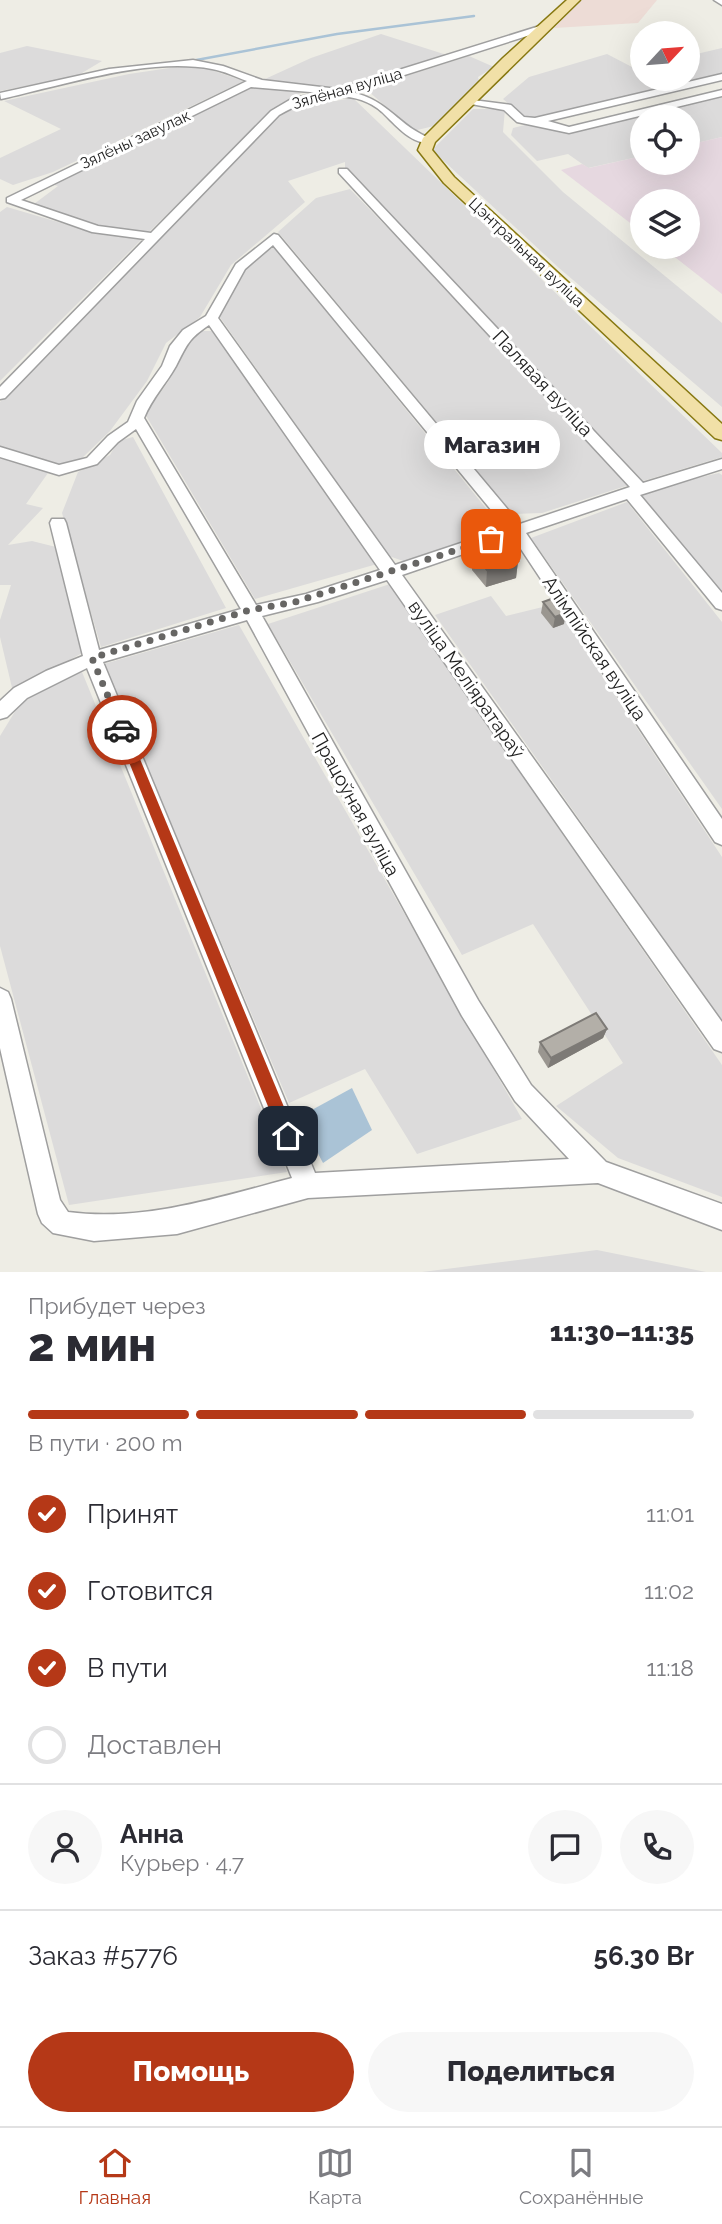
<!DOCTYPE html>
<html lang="ru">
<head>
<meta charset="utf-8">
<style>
  body { margin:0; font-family:Raleway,sans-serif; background:#f7f7f7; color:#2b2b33; height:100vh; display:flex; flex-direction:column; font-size:26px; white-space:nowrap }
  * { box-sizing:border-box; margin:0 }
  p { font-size:23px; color:#7c7c81 }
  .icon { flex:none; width:38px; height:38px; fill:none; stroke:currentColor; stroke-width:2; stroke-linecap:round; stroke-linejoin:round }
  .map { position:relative; height:1272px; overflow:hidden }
  .details { display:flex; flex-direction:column; background:#fff; flex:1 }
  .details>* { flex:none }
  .needle { width:46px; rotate:64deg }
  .tools { position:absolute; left:630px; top:21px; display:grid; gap:14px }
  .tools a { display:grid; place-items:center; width:70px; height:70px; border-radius:50%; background:#fff; box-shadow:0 7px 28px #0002; font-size:35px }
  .pin { position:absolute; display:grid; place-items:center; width:60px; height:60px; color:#fff; margin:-30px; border-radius:14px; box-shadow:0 4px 10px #0006 }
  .courier { position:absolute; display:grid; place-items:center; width:70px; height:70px; margin:-35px; border:5px solid #b53817; border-radius:50%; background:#fff; color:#222; box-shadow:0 2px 9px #0007 }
  .bubble { position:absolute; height:49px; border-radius:24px; background:#fff; box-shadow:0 7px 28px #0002; font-size:23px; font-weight:800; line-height:49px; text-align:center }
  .overview em { font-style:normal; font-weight:800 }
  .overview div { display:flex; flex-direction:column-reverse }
  .overview { display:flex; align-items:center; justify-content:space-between; height:119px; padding:0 28px }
  h1 { font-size:46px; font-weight:800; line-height:52px }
  .bar { display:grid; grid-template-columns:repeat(4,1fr); gap:10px 7px; align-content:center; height:84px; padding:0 28px }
  .bar i { height:9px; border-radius:5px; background:#e1e1e2 }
  .bar .on { background:#b53817 }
  .bar p { grid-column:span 4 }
  .line { display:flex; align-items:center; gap:18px; padding:0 28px; border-top:2px solid #e1e1e2 }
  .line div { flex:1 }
  .round { display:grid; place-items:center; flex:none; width:74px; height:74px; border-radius:37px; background:#f7f7f7 }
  ol { padding:0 28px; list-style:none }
  li { display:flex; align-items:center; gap:21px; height:77px }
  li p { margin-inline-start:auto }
  li .icon { padding:7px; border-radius:50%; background:#b53817; color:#fff; stroke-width:4 }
  li:last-child { color:#7c7c81 }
  li i { width:38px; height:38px; border:4px solid #e1e1e2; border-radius:50% }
  .button { display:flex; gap:14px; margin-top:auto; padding:14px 28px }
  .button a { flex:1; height:80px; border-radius:42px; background:#b53817; color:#fff; font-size:28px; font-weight:800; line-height:80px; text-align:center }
  .button a+a { background:#f7f7f7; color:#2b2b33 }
  .dock { display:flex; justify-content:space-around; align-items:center; height:98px; border-top:2px solid #e1e1e2; background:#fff; font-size:19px; color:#7c7c81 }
  .dock a { display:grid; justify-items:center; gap:4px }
  .dock .on { color:#b53817 }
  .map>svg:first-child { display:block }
  .residential { fill:#dcdbdb }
  .commercial { fill:#eddcd6 }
  .industrial { fill:#e6d8e0 }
  .water { fill:#aac3d6 }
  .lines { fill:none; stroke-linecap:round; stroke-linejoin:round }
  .stream { stroke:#aac3d6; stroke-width:2.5 }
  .minor-casing { stroke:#9f9f9f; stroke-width:3 }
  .major-casing { stroke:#877811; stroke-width:3 }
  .minor { fill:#fff; fill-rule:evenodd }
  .major { fill:#f1e0a7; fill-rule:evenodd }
  .wall { fill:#9a9690 }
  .shaded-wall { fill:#7d7a76 }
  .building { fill:#b3afa8; stroke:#7d7a76; stroke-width:2 }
  .route { fill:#b53817 }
  .done { stroke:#676664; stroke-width:7; stroke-dasharray:0 12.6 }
  .labels { text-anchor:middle; stroke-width:6; stroke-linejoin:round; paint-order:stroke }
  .far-street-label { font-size:16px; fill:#1e1e1e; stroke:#fff }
  .street-label { font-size:19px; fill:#1e1e1e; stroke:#fff }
</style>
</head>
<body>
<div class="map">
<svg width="722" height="1272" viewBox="0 0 722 1272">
  <rect width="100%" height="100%" fill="#eeede5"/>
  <!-- residential -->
  <path class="residential" d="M 381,34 L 450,56 L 331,92 L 265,79 L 311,58 Z
    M 27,46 L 102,61 L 77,76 L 0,91 L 0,53 Z
    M 722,48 L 722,74 L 535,119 L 525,118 L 503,99 L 529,77 L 607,54 L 632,67 L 642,65 L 642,79 L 688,79 L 688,56 Z
    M 469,56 L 494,67 L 478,77 L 479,81 L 434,126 L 413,131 L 366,89 Z
    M 183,66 L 202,67 L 244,81 L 53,172 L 13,185 L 0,179 L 0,158 L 61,129 L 4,101 L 129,74 Z
    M 261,86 L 301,93 L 279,105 L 148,233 L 98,226 L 34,204 L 58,186 L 51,184 L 240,91 Z
    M 722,97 L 722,137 L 688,145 L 688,117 L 642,117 L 642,156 L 588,168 L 568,154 L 537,161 L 511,135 L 513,128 L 533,123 L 569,133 Z
    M 353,98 L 722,453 L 722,457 L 643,481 L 396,227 L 345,169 L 345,162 L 288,181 L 305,202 L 231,265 L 200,317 L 166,343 L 147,381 L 110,431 L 80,460 L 56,468 L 0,451 L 0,402 L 272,117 L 286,109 Z
    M 473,109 L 505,109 L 503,132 L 563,192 L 722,323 L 722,407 L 559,268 L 432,150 Z
    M 350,189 L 472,315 L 632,484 L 542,513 L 513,514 L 278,232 L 316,198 Z
    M 7,207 L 92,232 L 142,239 L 0,381 L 0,212 Z
    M 274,247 L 502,528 L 403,561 L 389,556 L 219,316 L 247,265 Z
    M 198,331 L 214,331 L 377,564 L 255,599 L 145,414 L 168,382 L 180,354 Z
    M 133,437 L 226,608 L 101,647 L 62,513 L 78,472 L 110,455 L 118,441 Z
    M 0,457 L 48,473 L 26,504 L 43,508 L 8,545 L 32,541 L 56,547 L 82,653 L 13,692 L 0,637 L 0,620 L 11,585 L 0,585 Z
    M 719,473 L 722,475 L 722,600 L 636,492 Z
    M 627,502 L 722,622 L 722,809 L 531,538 Z
    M 390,584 L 722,1065 L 722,1197 L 618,1158 L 556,1106 L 623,1063 L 533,924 L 462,955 L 268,624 Z
    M 491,596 L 506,616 L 555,604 L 722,857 L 722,1021 L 435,615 Z
    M 239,625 L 522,1119 L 417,1154 L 365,1069 L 289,1103 L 104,664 Z
    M 82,672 L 287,1172 L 69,1205 L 0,946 L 0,736 L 19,705 L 49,685 Z
    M 597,1250 L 706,1272 L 422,1272 Z"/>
  <!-- commercial -->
  <path class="commercial" d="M 582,0 L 657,0 L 638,23 L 554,28 Z"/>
  <!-- industrial -->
  <path class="industrial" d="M 722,137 L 722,294 L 662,247 L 688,247 L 688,201 L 642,201 L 642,232 L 561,170 L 582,164 L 589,168 L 642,156 L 642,163 L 688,163 L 688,145 Z"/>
  <!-- water -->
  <path class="water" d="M 352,1088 L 372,1130 L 323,1163 L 299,1117 Z"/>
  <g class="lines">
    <!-- stream -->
    <path class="stream" d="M 191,61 L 337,34 L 474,16"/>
    <defs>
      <path id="minor" d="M 714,0 L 722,0 L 722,5 Z
        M 546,24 L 551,27 L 549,29 L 351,92 C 391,101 397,126 432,139 L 432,143 C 411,145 396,125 382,112 C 352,86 309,97 279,115 L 5,398 L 0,399 L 0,387 L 145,239 L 92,232 L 7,202 L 7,198 L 247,81 C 236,77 224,71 212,69 C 147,57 65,85 1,99 L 0,93 L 109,69 L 193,60 L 223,66 L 262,80 L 338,89 ZM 251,87 L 322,93 L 293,98 L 271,111 L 151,233 L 98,226 L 21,200 Z
        M 722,74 L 722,80 L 548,121 L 569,127 L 722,90 L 722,96 L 569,133 L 517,122 L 504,110 L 460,102 L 465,99 L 511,105 L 524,117 L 535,118 Z
        M 339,169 L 347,169 L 643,483 L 722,459 L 722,469 L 640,495 L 722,593 L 722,610 L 716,608 L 627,499 L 526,533 L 722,819 L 722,845 L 715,842 L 513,537 L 402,575 L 722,1022 L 722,1052 L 714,1049 L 387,580 L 318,602 L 262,616 L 478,1000 L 531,1085 L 606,1162 L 722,1204 L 722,1230 L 598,1183 L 308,1198 L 177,1234 L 94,1241 L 53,1233 L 42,1223 L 38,1214 L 0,1048 L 0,988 L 8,992 L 11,999 L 60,1200 L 68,1212 C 145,1222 219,1197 292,1178 L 87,668 L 27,698 L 7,717 L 0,719 L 0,701 L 14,688 L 46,671 L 83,656 L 50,523 L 52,519 L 64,519 L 66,523 L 99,650 L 241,609 L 136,429 L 118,442 L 97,464 L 59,475 L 0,457 L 0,447 L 59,465 L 87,458 L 108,436 L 128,422 L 137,401 L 162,366 L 170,346 L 183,330 L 206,316 L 236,264 L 274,234 L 278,235 L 520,524 L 630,487 L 339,173 ZM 273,245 L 506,528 L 395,565 L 218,318 L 245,269 ZM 209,325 L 380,570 L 306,594 L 256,605 L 144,418 C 152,398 166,384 176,366 C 187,345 188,339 209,325 ZM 247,620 L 462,1016 L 515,1101 L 569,1159 L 315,1173 L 103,662 Z"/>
      <path id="major" d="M 567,0 L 580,0 L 435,142 L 432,150 L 454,177 L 722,424 L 722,440 L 715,438 L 444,183 L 418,150 L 423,138 L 503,58 Z"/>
    </defs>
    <!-- minor casing -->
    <use href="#minor" class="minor-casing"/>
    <!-- major casing -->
    <use href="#major" class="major-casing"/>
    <!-- minor -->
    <use href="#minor" class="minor"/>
    <!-- major -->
    <use href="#major" class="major"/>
  </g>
  <!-- wall -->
  <path class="wall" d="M 473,548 L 518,561 L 516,578 L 486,587 L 472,570 Z
    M 543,602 L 564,624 L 553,628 L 541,613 Z
    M 607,1029 L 603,1038 L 548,1068 L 538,1052 L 540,1042 Z"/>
  <!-- shaded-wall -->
  <path class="shaded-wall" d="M 518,561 L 516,578 L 486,587 L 487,570 Z
    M 566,613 L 564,624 L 553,628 L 555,617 Z
    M 607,1029 L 603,1038 L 548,1068 L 551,1058 Z"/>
  <!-- building -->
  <path class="building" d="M 501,541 L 518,561 L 487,570 L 473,553 L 476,552 L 473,548 Z
    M 554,598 L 566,613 L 555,617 L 543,602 Z
    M 596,1013 L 607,1029 L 551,1058 L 540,1042 Z"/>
  <!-- route -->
  <path class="route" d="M 122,726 L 128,730 L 296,1136 L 288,1144 L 282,1141 L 116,730 Z"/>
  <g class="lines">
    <!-- done -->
    <path class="done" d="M 122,730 L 92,658 L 250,610 L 295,602 L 491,539"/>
  </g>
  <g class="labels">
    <!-- far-street labels -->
    <g class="far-street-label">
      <text transform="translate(347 88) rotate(-16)" y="6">Зялёная вуліца</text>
      <text transform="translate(135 139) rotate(-25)" y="6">Зялёны завулак</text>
      <text transform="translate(527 252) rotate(43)" y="6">Цэнтральная вуліца</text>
    </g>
    <!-- street labels -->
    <g class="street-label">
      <text transform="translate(543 383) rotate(47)" y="7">Палявая вуліца</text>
      <text transform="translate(595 648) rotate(56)" y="7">Алімпійская вуліца</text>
      <text transform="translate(467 679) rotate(55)" y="7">вуліца Меліяратараў</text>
      <text transform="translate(356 804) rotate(61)" y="7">Працоўная вуліца</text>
    </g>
  </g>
</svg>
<div class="tools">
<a><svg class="needle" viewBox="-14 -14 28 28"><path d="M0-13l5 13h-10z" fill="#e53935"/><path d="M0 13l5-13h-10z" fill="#7c7c81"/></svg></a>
<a><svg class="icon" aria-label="locate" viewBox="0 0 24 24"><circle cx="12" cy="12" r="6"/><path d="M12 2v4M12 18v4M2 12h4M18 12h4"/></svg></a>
<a><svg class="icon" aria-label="layers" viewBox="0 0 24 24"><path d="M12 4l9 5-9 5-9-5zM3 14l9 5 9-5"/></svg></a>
</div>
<div class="pin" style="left:491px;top:539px;background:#ea580c"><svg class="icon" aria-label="bag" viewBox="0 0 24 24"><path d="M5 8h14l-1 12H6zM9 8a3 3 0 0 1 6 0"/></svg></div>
<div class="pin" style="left:288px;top:1136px;background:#1f2937"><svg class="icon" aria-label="home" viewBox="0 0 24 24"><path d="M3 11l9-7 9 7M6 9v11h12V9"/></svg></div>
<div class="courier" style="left:122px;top:730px"><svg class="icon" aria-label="car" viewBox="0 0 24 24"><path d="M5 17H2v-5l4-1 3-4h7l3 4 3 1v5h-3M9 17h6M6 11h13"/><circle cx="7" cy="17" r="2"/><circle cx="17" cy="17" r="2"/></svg></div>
<div class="bubble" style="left:424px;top:420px;width:136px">Магазин</div>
</div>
<section class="details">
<div class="overview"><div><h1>2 мин</h1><p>Прибудет через</p></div><em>11:30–11:35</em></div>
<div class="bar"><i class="on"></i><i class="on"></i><i class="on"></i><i></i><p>В пути · 200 m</p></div>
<ol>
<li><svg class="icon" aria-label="check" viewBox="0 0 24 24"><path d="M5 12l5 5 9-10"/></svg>Принят<p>11:01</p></li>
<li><svg class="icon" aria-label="check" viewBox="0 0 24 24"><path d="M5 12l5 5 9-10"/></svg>Готовится<p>11:02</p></li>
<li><svg class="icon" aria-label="check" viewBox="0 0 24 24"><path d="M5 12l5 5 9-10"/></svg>В пути<p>11:18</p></li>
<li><i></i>Доставлен</li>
</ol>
<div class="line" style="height:126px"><a class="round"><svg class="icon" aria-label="person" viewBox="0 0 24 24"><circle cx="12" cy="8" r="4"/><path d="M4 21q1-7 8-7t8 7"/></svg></a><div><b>Анна</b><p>Курьер · 4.7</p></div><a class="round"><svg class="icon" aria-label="chat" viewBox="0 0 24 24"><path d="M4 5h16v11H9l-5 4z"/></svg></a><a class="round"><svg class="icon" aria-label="phone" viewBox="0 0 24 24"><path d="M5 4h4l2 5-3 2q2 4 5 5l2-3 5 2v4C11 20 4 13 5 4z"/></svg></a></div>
<div class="line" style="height:91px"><div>Заказ #5776</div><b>56.30 Br</b></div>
<div class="button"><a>Помощь</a><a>Поделиться</a></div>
</section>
<nav class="dock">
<a class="on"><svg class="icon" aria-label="home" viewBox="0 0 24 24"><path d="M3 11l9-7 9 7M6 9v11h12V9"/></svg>Главная</a>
<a><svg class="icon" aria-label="map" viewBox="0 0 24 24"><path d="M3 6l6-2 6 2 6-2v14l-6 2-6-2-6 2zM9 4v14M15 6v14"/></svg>Карта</a>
<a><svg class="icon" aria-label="saved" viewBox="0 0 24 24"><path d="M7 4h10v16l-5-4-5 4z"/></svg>Сохранённые</a>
</nav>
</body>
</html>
